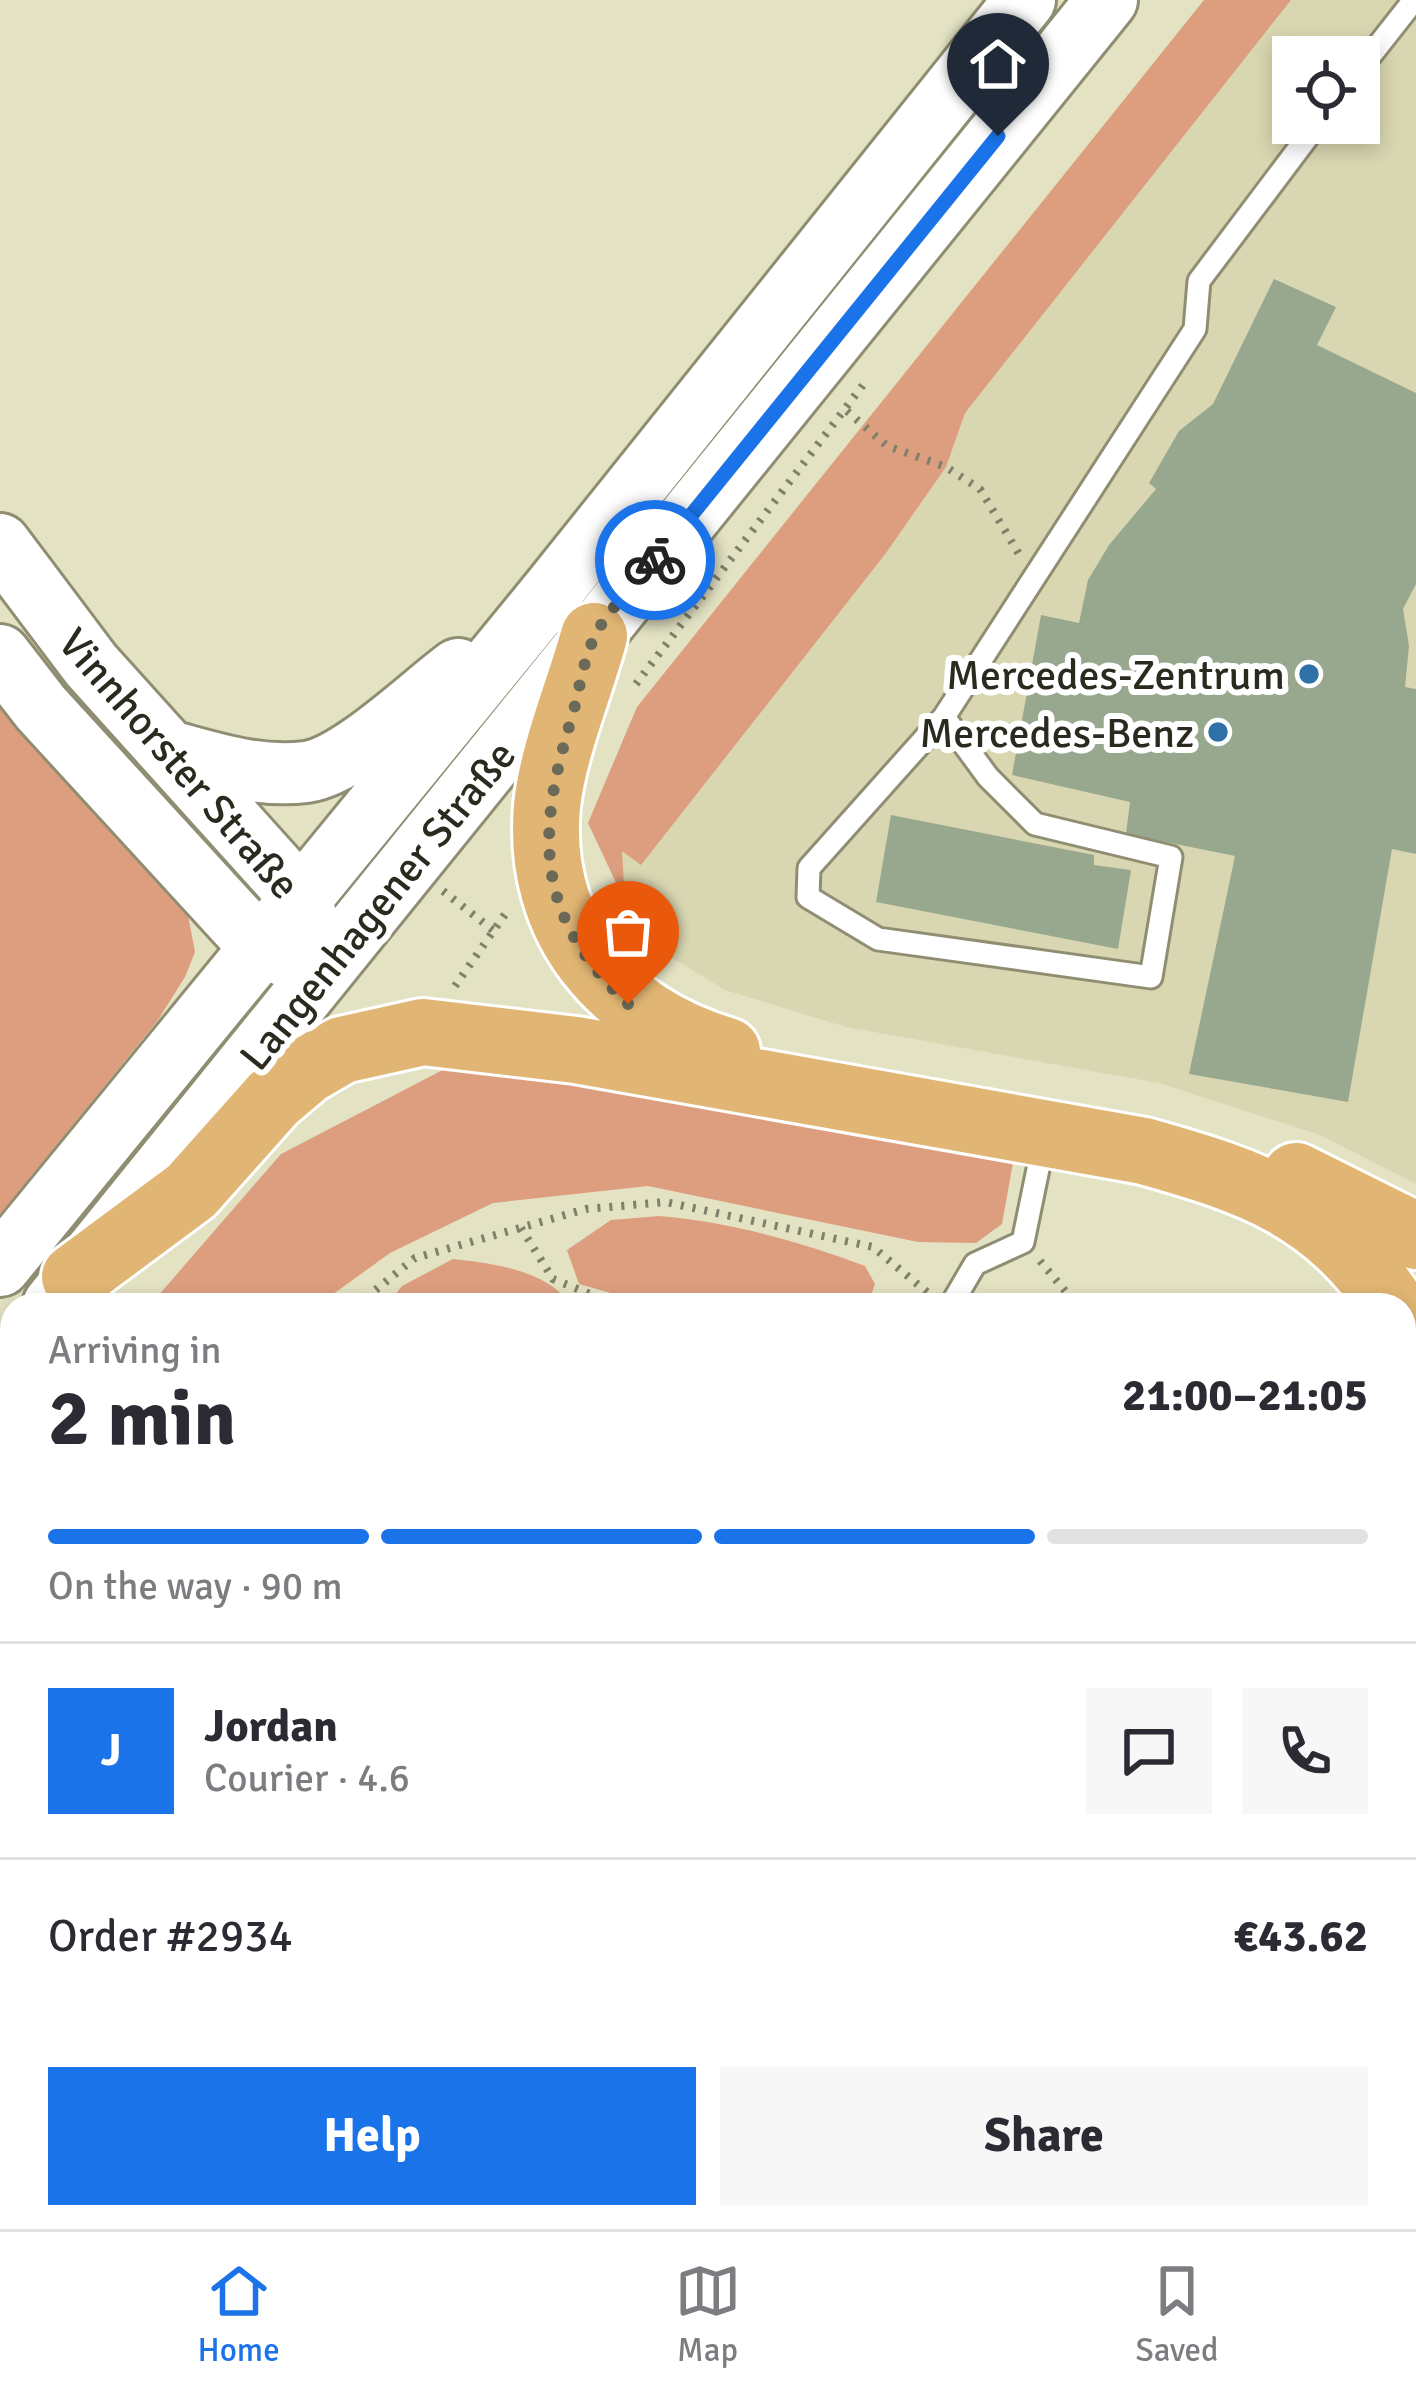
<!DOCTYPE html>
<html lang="en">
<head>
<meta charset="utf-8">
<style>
  body { margin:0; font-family:Signika,sans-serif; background:#f7f7f7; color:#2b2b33; height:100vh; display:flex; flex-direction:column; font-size:45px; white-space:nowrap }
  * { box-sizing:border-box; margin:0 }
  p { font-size:39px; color:#7c7c81 }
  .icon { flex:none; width:66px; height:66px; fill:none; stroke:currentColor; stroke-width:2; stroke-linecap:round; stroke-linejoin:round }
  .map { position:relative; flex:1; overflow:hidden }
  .details { position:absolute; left:0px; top:1293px; width:1416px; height:936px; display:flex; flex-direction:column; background:#fff; border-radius:36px 36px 0 0; box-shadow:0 6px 18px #0003 }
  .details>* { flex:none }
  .tools { position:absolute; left:1272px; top:36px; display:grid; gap:24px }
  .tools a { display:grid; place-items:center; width:108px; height:108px; border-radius:0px; background:#fff; box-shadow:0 6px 18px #0003; font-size:60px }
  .pin { position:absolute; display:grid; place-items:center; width:102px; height:102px; color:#fff; margin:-123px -51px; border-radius:50% 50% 50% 0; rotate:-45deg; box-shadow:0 0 12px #0007 }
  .pin .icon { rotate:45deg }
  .courier { position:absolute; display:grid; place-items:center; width:120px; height:120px; margin:-60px; border:9px solid #1a73e8; border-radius:50%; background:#fff; color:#222; box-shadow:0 3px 15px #0007 }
  .headline em { font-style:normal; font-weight:700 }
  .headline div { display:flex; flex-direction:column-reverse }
  .headline { display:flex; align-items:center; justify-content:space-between; height:204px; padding:0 48px }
  h1 { font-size:78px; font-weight:700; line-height:90px }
  .bar { display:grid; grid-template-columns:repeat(4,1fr); gap:18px 12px; align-content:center; height:144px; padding:0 48px }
  .bar i { height:15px; border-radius:9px; background:#e1e1e2 }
  .bar .selected { background:#1a73e8 }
  .bar p { grid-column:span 4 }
  .line { display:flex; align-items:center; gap:30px; padding:0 48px; border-top:3px solid #e1e1e2 }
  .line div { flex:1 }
  .round { display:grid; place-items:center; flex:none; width:126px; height:126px; border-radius:0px; background:#f7f7f7 }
  .button { display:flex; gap:24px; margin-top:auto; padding:24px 48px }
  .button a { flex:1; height:138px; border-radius:0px; background:#1a73e8; color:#fff; font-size:48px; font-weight:700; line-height:138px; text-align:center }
  .button a+a { background:#f7f7f7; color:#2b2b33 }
  .dock { display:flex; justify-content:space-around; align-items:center; height:168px; border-top:3px solid #e1e1e2; background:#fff; font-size:33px; color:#7c7c81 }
  .dock a { display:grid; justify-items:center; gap:6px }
  .dock .selected { color:#1a73e8 }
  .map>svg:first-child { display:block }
  .built { fill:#d9d7b1; fill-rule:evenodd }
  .green { fill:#dd9e7f }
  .building { fill:#98a88e }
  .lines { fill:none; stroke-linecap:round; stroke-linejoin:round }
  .lane-casing { stroke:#908e72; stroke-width:27 }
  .secondary-casing { stroke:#908e72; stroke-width:66 }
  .highway-casing { stroke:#fff; stroke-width:72 }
  .path { stroke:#81806b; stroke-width:8; stroke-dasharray:3 9; stroke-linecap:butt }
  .lane { stroke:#fff; stroke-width:21 }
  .secondary { stroke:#fff; stroke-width:60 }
  .highway { stroke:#e1b573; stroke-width:66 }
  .done { stroke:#6b6a58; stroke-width:12; stroke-dasharray:0 21.6 }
  .route { stroke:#1a73e8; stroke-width:15 }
  .poi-dot { fill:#2f70a6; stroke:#fff; stroke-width:4.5 }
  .labels { text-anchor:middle; stroke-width:12; stroke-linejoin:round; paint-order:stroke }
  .poi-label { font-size:42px; fill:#2a2a1e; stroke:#fff; text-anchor:end }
  .street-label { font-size:42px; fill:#2a2a1e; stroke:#fff }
</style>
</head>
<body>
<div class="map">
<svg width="1416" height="2229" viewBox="0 0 1416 2229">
  <rect width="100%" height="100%" fill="#e3e2c3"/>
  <!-- built -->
  <path class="built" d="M 1204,0 L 1416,0 L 1416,1184 L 1320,1135 L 1159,1083 L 846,1027 L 725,990 L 666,954 L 640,929 L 588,823 L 637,707 ZM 1293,57 L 1359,57 L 1359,123 L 1293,123 Z
    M 0,1674 L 12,1676 L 12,2217 L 817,2217 L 811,2229 L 0,2229 Z
    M 1121,2217 L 1361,2217 L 1384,2229 L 1105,2229 Z"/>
  <!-- green -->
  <path class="green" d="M 1204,0 L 1291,0 L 965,413 L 946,467 L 886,553 L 641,865 L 622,851 L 625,902 L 588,823 L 637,707 Z
    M 0,691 L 187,910 L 195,952 L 185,977 L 158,1020 L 0,1215 Z
    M 460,1061 L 1016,1146 L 1002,1224 L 976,1243 L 918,1242 L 648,1186 L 493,1203 L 390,1253 L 318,1305 L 150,1305 L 281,1154 Z
    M 659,1216 C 730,1222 799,1241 865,1266 L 875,1284 L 868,1304 L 653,1305 L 579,1284 L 567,1250 L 611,1220 Z
    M 453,1259 C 490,1263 549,1270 570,1305 L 387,1305 L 402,1286 Z
    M 1416,1594 L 1416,1822 L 1404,1817 L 1404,1615 Z
    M 1404,2113 L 1416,2118 L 1416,2229 L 1384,2229 L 1361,2217 L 1404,2217 Z"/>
  <!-- building -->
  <path class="building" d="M 1274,279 L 1336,307 L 1317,345 L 1416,393 L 1416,584 L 1403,609 L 1409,646 L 1405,687 L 1416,689 L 1416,854 L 1392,849 L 1348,1102 L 1189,1074 L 1235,856 L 1126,834 L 1130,802 L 1012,775 L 1041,615 L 1079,623 L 1088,580 L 1109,545 L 1156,489 L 1149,483 L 1179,431 L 1213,404 Z
    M 891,815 L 1094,855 L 1094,865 L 1131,870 L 1118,949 L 876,902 Z
    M 372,2217 L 507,2217 L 502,2229 L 392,2229 Z"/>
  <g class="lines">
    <defs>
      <path id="lane" d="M 1359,70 L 1414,0
        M 944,717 L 988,777 L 1035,824 L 1171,857 L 1151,977 L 878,939 L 808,897 L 809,868 L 944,717 L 1195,329 L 1199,281 L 1318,123
        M 951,1305 L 975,1264 L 1023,1242 L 1044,1140
        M 0,2175 L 12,2150
        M 315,2217 L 336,2229
        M 271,2229 L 280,2217
        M 621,2229 L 637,2217"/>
      <path id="secondary" d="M 0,544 L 91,665 L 300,897 L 313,937
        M 0,655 L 41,708 L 260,947 L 296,960
        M 169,751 C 214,763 259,778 306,772 C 350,766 420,697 458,669
        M 0,1266 L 553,590 L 1025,0
        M 53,1305 L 1107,0
        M 0,1373 L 12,1358"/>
      <path id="highway" d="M 594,636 C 579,691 553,750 547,806 C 536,931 613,1017 727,1051
        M 1296,1176 L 1416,1236
        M 75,1277 L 191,1191 L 273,1099 L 306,1071 L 342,1050 L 423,1032 L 576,1050 L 1144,1151 C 1254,1182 1325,1206 1392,1305
        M 1404,1329 L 1416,1360
        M 0,1480 L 12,1483
        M 0,1549 L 12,1551
        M 1404,1554 L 1416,1524
        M 1404,1871 L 1416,1875
        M 1404,1933 L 1416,1938
        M 1404,2089 L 1416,2095
        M 903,2229 L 918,2217"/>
    </defs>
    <!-- lane casing -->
    <use href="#lane" class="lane-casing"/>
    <!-- secondary casing -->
    <use href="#secondary" class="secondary-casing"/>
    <!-- highway casing -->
    <use href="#highway" class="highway-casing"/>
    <!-- path -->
    <path class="path" d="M 847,411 L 887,446 L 946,467 L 980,489 L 1019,554
      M 636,684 L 866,381
      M 443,891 L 494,931
      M 455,986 L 508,910
      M 521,1228 L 553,1279 L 617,1305
      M 1040,1261 L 1077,1305
      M 357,1305 L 415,1258 L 586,1209 L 666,1202 L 873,1247 L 928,1293"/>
    <!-- lane -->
    <use href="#lane" class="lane"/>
    <!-- secondary -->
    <use href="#secondary" class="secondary"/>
    <!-- highway -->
    <use href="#highway" class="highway"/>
  </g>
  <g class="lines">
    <!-- done -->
    <path class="done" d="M 628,1004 C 535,916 536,835 571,720 C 579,694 582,665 593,640 C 605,612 636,584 655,560"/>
    <!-- route -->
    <path class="route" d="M 655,560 L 998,136"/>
  </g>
  <!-- markers -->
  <g class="poi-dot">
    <circle cx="1309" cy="674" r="12"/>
    <circle cx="1218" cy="732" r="12"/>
  </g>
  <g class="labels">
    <!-- poi labels -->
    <g class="poi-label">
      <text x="1285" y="689">Mercedes-Zentrum</text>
      <text x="1194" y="747">Mercedes-Benz</text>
    </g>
    <!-- street labels -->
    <g class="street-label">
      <text transform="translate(180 763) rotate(49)" y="15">Vinnhorster Straße</text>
      <text transform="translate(377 905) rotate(-51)" y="15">Langenhagener Straße</text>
    </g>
  </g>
</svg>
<div class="tools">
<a><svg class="icon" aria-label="locate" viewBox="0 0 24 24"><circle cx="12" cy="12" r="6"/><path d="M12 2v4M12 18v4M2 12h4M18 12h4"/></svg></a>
</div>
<div class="pin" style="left:628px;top:1004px;background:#ea580c"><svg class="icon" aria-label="bag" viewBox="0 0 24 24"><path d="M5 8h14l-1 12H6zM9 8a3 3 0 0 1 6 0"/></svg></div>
<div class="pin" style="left:998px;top:136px;background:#1f2937"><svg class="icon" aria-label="home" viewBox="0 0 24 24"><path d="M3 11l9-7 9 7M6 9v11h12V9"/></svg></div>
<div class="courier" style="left:655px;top:560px"><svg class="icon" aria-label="bike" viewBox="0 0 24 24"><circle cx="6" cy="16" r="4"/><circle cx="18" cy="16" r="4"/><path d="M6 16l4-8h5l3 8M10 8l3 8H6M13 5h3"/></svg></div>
<section class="details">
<div class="headline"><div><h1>2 min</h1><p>Arriving in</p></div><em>21:00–21:05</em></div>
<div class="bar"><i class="selected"></i><i class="selected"></i><i class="selected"></i><i></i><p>On the way · 90 m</p></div>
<div class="line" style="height:216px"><b class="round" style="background:#1a73e8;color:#fff">J</b><div><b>Jordan</b><p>Courier · 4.6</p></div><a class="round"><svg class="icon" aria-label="chat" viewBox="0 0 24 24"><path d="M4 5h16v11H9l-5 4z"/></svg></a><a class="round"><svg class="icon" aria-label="phone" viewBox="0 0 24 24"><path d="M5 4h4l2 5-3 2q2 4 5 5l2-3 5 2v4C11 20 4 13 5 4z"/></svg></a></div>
<div class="line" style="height:156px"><div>Order #2934</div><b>€43.62</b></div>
<div class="button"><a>Help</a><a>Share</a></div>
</section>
</div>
<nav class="dock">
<a class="selected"><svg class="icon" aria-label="home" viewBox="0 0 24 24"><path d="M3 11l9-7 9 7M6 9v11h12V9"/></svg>Home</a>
<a><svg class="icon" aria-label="map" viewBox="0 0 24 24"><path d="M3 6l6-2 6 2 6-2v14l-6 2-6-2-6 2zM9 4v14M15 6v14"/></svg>Map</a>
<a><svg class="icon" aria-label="saved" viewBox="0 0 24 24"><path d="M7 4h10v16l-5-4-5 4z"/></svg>Saved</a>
</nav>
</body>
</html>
